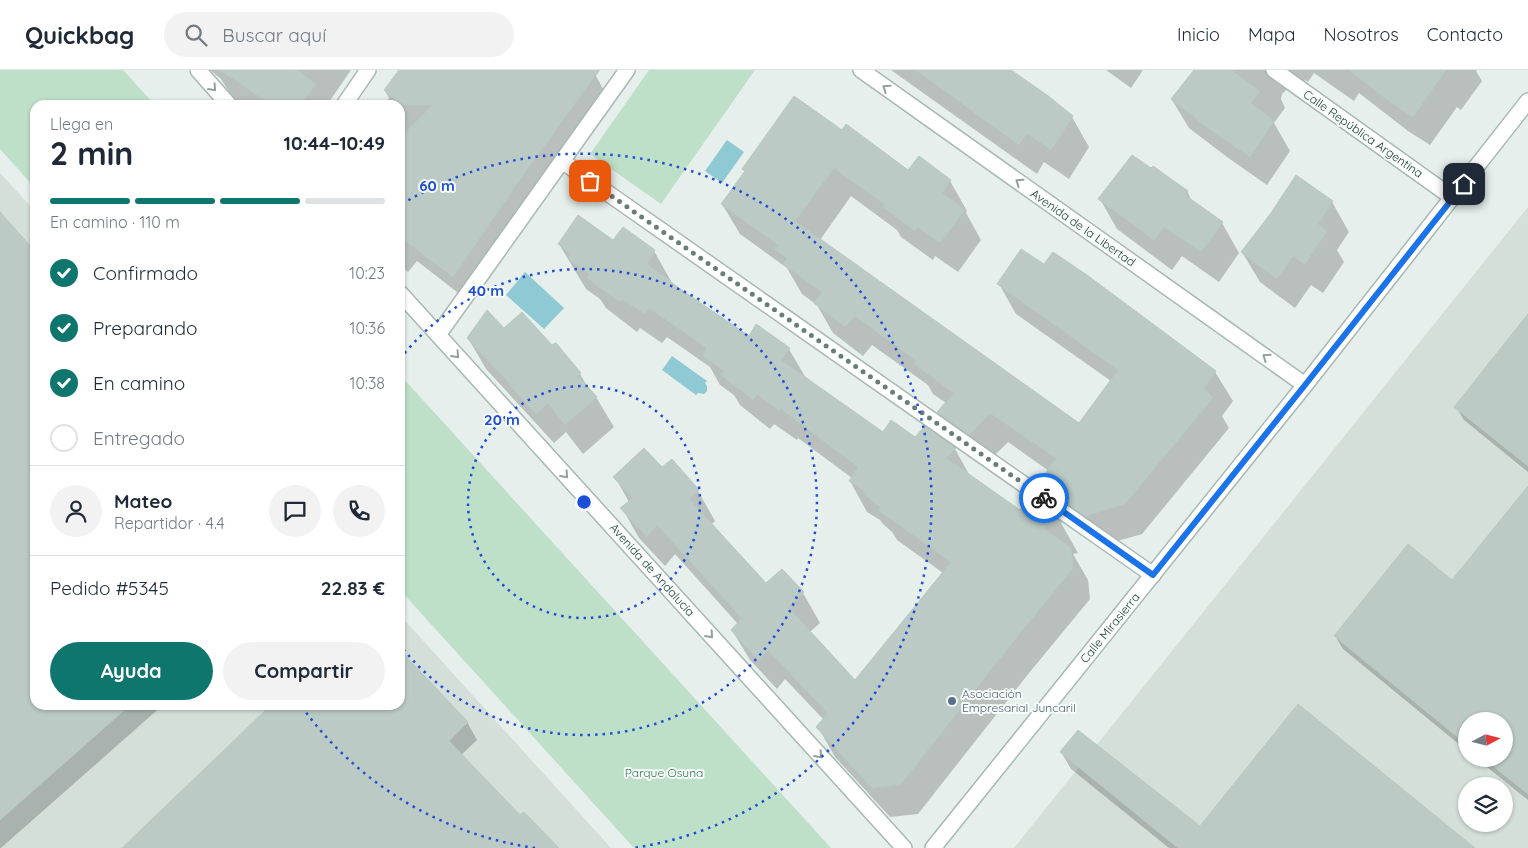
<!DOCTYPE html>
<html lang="es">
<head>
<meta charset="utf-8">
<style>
  body { margin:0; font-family:Quicksand,sans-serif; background:#f2f2f3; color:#1f2937; height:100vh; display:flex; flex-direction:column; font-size:19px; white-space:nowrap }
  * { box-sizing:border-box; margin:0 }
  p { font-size:16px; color:#747a83 }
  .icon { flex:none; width:28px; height:28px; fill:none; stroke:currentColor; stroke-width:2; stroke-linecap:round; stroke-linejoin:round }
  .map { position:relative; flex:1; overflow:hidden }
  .side { position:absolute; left:30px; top:30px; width:375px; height:610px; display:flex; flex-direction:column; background:#fff; border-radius:15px; box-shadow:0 1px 4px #0004 }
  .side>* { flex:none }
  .needle { width:32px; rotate:83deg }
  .fabs { position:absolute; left:1458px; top:642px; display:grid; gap:10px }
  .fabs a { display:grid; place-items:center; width:55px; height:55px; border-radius:50%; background:#fff; box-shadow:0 1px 4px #0004; font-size:25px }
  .pin { position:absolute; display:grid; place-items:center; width:42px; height:42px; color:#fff; margin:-21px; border-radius:10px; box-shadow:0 2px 8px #0006 }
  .courier { position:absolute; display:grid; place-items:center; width:50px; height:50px; margin:-25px; border:4px solid #1a73e8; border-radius:50%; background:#fff; color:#222; box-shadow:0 1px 6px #0007 }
  .head em { font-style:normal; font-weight:700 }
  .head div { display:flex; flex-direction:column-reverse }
  .head { display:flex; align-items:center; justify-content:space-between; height:85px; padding:0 20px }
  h1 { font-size:32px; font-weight:700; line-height:38px }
  .bar { display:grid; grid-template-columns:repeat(4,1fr); gap:8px 5px; align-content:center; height:60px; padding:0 20px }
  .bar i { height:6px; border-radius:4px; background:#e0e1e3 }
  .bar .current { background:#0f766e }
  .bar p { grid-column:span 4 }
  .line { display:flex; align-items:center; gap:12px; padding:0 20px; border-top:1px solid #e0e1e3 }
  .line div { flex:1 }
  .round { display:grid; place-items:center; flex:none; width:52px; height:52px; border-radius:26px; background:#f2f2f3 }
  ol { padding:0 20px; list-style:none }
  li { display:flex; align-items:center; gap:15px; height:55px }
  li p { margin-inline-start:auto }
  li .icon { padding:5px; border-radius:50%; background:#0f766e; color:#fff; stroke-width:4 }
  li:last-child { color:#747a83 }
  li i { width:28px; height:28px; border:2px solid #e0e1e3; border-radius:50% }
  .primary-button { display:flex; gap:10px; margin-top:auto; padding:10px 20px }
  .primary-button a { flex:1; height:58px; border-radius:30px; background:#0f766e; color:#fff; font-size:20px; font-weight:700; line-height:58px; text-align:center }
  .primary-button a+a { background:#f2f2f3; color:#1f2937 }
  header { display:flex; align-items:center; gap:30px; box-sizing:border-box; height:70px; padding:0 25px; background:#fff; border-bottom:1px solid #e0e1e3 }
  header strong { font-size:24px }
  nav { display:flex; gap:28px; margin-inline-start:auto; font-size:18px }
  .search { width:350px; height:45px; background:#f2f2f3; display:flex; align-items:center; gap:12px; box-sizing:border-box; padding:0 18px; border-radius:28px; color:#747a83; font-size:19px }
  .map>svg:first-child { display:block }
  .built { fill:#d4dfda; fill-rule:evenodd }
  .green { fill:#bfe0c8 }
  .water { fill:#8ec9d4 }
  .shadow { fill:#0003 }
  .building { fill:#bbcac4; stroke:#b8c9c2 }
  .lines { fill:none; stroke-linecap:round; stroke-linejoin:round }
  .minor-casing { stroke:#a8b8b2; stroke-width:18 }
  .tertiary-casing { stroke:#a8b8b2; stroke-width:18 }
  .minor { stroke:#fff; stroke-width:15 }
  .tertiary { stroke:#fff; stroke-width:15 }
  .oneway { stroke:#92a09c }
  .done { stroke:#687f78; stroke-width:5; stroke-dasharray:0 9 }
  .route { stroke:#1a73e8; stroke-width:6 }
  .ring { fill:none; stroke:#1d4ed8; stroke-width:2.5; stroke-dasharray:2.5 5 }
  .service-dot { fill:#5c6f8a; stroke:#f7fbf9; stroke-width:2 }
  .labels { text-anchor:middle; stroke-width:4; stroke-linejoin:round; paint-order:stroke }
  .street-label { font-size:12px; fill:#24423a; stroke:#f7fbf9 }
  .service-label { font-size:12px; fill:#4e5e75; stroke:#f7fbf9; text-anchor:start }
  .park-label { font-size:12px; fill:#2d7a4b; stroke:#f7fbf9 }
  .centre { fill:#1d4ed8; stroke:#f7fbf9; stroke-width:2.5 }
  .ring-label { font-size:15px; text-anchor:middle; font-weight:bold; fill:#1d4ed8; stroke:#f7fbf9; stroke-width:4; stroke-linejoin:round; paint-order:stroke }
</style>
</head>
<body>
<header>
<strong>Quickbag</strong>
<div class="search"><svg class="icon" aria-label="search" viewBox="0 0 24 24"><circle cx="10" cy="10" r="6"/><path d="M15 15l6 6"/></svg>Buscar aquí</div>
<nav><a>Inicio</a><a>Mapa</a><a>Nosotros</a><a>Contacto</a></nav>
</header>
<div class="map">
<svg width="1528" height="778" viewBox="0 0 1528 778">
  <rect width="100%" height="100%" fill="#e6efeb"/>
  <!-- built -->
  <path class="built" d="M 0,103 L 35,141 L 35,635 L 400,635 L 400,545 L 611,778 L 0,778 Z
    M 1528,137 L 1528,778 L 1014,778 ZM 1466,651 L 1504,651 L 1504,689 L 1466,689 ZM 1466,716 L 1504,716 L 1504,754 L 1466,754 Z"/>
  <!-- green -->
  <path class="green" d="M 0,0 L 123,0 L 155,35 L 35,35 L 35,118 L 0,79 Z
    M 649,0 L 755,0 L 661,134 L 590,84 Z
    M 400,305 L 412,318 L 831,778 L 634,778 L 400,520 Z"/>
  <!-- water -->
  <path class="water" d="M 727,70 L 744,82 L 722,113 L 705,101 Z
    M 525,202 L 564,238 L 544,259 L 506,225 Z
    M 672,286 L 707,311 L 705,313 L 707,316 L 707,321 L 704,324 L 698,323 L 696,325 L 662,300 Z"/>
  <!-- shadow -->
  <path class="shadow" d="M 210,0 L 351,0 L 327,35 L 240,35 L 234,30 L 221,9 Z
    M 397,0 L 600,0 L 596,6 L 608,28 L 466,229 L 417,191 L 408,202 L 400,195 L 400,35 L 384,35 L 389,28 L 385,21 L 400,2 Z
    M 891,0 L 1009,0 L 1072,47 L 1089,77 L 1069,109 L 1044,92 L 1037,104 Z
    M 1106,0 L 1143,0 L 1131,18 Z
    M 1195,0 L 1477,0 L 1476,1 L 1482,11 L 1461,40 L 1457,37 L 1430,75 L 1408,61 L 1359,23 L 1354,31 L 1314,3 L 1308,12 L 1305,10 L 1297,21 L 1293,19 L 1286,20 L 1282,24 L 1281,29 L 1285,38 L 1274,53 L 1290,81 L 1267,115 L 1227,87 L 1189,58 L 1172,30 Z
    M 842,62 L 908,101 L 950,111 L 967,141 L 966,143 L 981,170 L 958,202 L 935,186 L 933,190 L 901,167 L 897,160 L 851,126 L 820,170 L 1079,355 L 1111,311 L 1016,244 L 999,214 L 1215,302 L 1233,331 L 1222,346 L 1229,358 L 1142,464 L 1103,475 L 1057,443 L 1040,414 L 1049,401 L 1008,372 L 986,394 L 956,372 L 938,342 L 946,333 L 933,324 L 928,315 L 872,275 L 863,286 L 833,263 L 817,235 L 802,224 L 787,198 L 740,164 L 722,134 L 746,102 L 744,99 Z
    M 1187,121 L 1193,133 L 1222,153 L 1239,183 L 1219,212 L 1182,186 L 1172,200 L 1117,159 L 1100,129 Z
    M 1332,132 L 1349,162 L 1337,180 L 1344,192 L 1323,223 L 1311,215 L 1295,238 L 1260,212 L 1242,182 Z
    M 0,144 L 35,183 L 35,635 L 163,635 L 1,778 L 0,778 Z
    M 614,172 L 654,181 L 671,211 L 670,213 L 750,268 L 789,279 L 807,310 L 883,364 L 916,369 L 955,379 L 971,408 L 1020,442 L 1028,431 L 1061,453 L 1078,483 L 1073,484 L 1088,510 L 1090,529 L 1025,608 L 918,744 L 890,747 L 835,687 L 818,657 L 824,650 L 785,609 L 777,619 L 750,590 L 732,560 L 738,554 L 675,484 L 665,496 L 639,468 L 622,438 L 629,432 L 615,407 L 662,399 L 672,391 L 698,421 L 715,451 L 711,455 L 766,515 L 803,523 L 820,553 L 810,562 L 855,612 L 943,503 L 897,470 L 892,462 L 883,454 L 880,450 L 867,442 L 850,411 L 852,408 L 798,368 L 797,370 L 774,354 L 770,359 L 740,335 L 734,325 L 720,315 L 710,297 L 667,267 L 662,273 L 640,258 L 637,262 L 606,238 L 600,229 L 586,219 L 559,174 Z
    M 1528,246 L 1528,402 L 1464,350 L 1456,337 Z
    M 504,260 L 552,277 L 580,304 L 589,319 L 596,327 L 614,357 L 583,384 L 566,362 L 554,373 L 486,299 L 468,268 Z
    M 1528,418 L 1528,730 L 1477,689 L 1504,689 L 1504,651 L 1466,651 L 1466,680 L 1343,579 L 1335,566 L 1452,512 Z
    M 400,582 L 467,652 L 477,670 L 461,685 L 520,747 L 557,778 L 124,778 L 273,635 L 400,635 Z
    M 1061,682 L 1200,758 L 1473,778 L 1169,778 L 1071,699 Z"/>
  <!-- building -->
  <path class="building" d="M 220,0 L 297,0 L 316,14 L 300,35 L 272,35 Z
    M 399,0 L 599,0 L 516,115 L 453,207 L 400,167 L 400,68 L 433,35 L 402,35 L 384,20 Z
    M 916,0 L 1011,0 L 1047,25 L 1073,46 L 1051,80 L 1027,63 L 1019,75 Z
    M 1194,0 L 1231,0 L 1260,21 L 1251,33 L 1274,51 L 1250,87 L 1209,59 L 1171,29 Z
    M 1349,0 L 1446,0 L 1413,47 L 1390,32 Z
    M 794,26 L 842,60 L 846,54 L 908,100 L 919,86 L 951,110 L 942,123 L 965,140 L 940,173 L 918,157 L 915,161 L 883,137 L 884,134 L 834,98 L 795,151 L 1079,353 L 1118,300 L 997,214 L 1021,179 L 1044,194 L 1053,182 L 1087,205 L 1216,301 L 1204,318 L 1213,328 L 1125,434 L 1085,446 L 1039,413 L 1056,388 L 990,343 L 969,365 L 937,342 L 954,323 L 914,294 L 917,291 L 855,246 L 845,257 L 814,233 L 822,222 L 783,194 L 787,188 L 775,179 L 778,175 L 721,134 L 745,101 L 742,99 Z
    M 1132,85 L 1151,98 L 1153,96 L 1188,121 L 1185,125 L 1223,152 L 1201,182 L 1164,157 L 1154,170 L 1098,129 Z
    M 1296,105 L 1333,131 L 1318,154 L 1327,161 L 1305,194 L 1293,186 L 1277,209 L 1241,182 L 1271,143 Z
    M 0,142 L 35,181 L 35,635 L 130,635 L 0,750 Z
    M 578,145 L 613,170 L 623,157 L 655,180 L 647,194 L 683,221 L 749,266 L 756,254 L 790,278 L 781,290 L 883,362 L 891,350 L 915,367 L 925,356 L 956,378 L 946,388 L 1020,440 L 1028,429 L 1062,452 L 1043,458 L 1071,478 L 1073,498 L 1008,578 L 901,714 L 872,718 L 816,657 L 828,643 L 768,580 L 759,590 L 744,575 L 731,560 L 742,548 L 657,455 L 647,467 L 620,438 L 633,428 L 613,407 L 644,378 L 662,397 L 672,389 L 699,420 L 689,429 L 766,513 L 782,499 L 804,522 L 788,537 L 855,610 L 951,492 L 878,440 L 880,437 L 864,424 L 865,422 L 849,411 L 858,397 L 781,339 L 779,341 L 757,324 L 753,330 L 721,305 L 724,301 L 702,285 L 707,278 L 649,238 L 645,244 L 622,229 L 620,232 L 587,208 L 589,204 L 568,189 L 571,184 L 558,174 Z
    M 487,240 L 504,258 L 522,242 L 552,275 L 556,273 L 581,303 L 578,306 L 597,327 L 565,355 L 548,333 L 536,344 L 510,315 L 510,314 L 467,268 Z
    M 1528,244 L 1528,396 L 1454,337 Z
    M 1528,416 L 1528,724 L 1484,689 L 1504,689 L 1504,651 L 1466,651 L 1466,674 L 1334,566 L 1408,474 L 1452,510 Z
    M 400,580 L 468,652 L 449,671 L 520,745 L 524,742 L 559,778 L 122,778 L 271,635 L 400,635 Z
    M 1298,634 L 1475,778 L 1178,778 L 1060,682 L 1078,660 L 1200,756 Z"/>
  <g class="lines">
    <defs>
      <path id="minor" d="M 198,0 L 229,35
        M 861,0 L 1305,315
        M 1274,0 L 1453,128
        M 344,35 L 368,0
        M 562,91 L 1153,505
        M 400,223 L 904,778
        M 438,265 L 627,0"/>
      <path id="tertiary" d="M 933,778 L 1305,315 L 1528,31"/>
    </defs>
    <!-- minor casing -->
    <use href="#minor" class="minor-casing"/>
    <!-- tertiary casing -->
    <use href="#tertiary" class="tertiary-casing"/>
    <!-- minor -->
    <use href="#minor" class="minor"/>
    <!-- tertiary -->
    <use href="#tertiary" class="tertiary"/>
  </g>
  <!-- one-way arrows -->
  <defs><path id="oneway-chevron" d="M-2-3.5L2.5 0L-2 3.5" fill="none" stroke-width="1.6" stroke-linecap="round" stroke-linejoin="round" transform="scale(1.25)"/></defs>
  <g class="oneway">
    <use href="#oneway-chevron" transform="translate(213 18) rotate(48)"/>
    <use href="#oneway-chevron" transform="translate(886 18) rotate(-145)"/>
    <use href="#oneway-chevron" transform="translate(1019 112) rotate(-145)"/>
    <use href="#oneway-chevron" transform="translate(456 285) rotate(48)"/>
    <use href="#oneway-chevron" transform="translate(1266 287) rotate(-145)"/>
    <use href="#oneway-chevron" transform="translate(565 405) rotate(48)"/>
    <use href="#oneway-chevron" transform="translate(710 565) rotate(48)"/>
    <use href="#oneway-chevron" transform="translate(819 685) rotate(48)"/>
  </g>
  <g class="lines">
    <!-- done -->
    <path class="done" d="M 590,111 L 1044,428"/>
    <!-- route -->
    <path class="route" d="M 1044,428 L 1153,505 L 1305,315 L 1464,114"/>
  </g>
  <!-- distance rings -->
  <g class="ring">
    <circle cx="584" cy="432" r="116"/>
    <path d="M400 289A233 233 0 1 1 400 575"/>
    <path d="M535 778A349 349 0 0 1 302 637M402 134A349 349 0 1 1 633 778"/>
  </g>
  <!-- markers -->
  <circle class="service-dot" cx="952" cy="631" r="5"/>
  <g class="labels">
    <!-- street labels -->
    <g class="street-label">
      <text transform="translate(1363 64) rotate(35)" y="4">Calle República Argentina</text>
      <text transform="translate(1083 158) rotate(35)" y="4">Avenida de la Libertad</text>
      <text transform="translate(652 500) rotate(48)" y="4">Avenida de Andalucía</text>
      <text transform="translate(1110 558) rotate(-51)" y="4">Calle Mirasierra</text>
    </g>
    <!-- service labels -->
    <g class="service-label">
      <text x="962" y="628">Asociación<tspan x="962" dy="14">Empresarial Juncaril</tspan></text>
    </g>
    <!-- park labels -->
    <g class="park-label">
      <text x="664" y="707">Parque Osuna</text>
    </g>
  </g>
  <circle cx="584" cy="432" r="8" class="centre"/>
  <g class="ring-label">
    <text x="437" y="121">60 m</text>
    <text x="486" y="226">40 m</text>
    <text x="502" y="355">20 m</text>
  </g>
</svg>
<div class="fabs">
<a><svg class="needle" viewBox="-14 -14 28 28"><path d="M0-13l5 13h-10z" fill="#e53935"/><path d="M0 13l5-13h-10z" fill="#747a83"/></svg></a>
<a><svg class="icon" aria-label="layers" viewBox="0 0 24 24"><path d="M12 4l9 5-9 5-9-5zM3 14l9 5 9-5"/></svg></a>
</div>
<div class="pin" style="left:590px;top:111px;background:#ea580c"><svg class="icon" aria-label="bag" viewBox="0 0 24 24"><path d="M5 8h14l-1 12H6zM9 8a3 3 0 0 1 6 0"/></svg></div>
<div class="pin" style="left:1464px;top:114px;background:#1f2937"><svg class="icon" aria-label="home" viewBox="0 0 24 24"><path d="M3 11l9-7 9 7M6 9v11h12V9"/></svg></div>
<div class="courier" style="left:1044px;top:428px"><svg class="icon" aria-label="bike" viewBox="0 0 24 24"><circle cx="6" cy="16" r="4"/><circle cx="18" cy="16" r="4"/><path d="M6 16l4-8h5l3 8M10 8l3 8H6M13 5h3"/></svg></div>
<section class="side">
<div class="head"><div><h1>2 min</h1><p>Llega en</p></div><em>10:44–10:49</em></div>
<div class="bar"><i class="current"></i><i class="current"></i><i class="current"></i><i></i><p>En camino · 110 m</p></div>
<ol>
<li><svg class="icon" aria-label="check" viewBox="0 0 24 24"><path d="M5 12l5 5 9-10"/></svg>Confirmado<p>10:23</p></li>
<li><svg class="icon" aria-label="check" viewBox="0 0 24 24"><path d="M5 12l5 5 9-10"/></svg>Preparando<p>10:36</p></li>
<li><svg class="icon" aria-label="check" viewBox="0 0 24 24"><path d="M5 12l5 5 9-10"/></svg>En camino<p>10:38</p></li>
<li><i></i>Entregado</li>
</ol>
<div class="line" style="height:90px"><a class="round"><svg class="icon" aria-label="person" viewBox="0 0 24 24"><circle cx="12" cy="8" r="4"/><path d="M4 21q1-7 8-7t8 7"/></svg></a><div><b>Mateo</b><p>Repartidor · 4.4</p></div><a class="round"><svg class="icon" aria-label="chat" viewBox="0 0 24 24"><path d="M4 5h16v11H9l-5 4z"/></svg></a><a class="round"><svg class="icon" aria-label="phone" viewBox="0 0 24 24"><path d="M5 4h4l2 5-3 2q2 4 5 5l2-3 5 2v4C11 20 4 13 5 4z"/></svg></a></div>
<div class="line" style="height:65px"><div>Pedido #5345</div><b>22.83 €</b></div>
<div class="primary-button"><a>Ayuda</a><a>Compartir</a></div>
</section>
</div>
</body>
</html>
